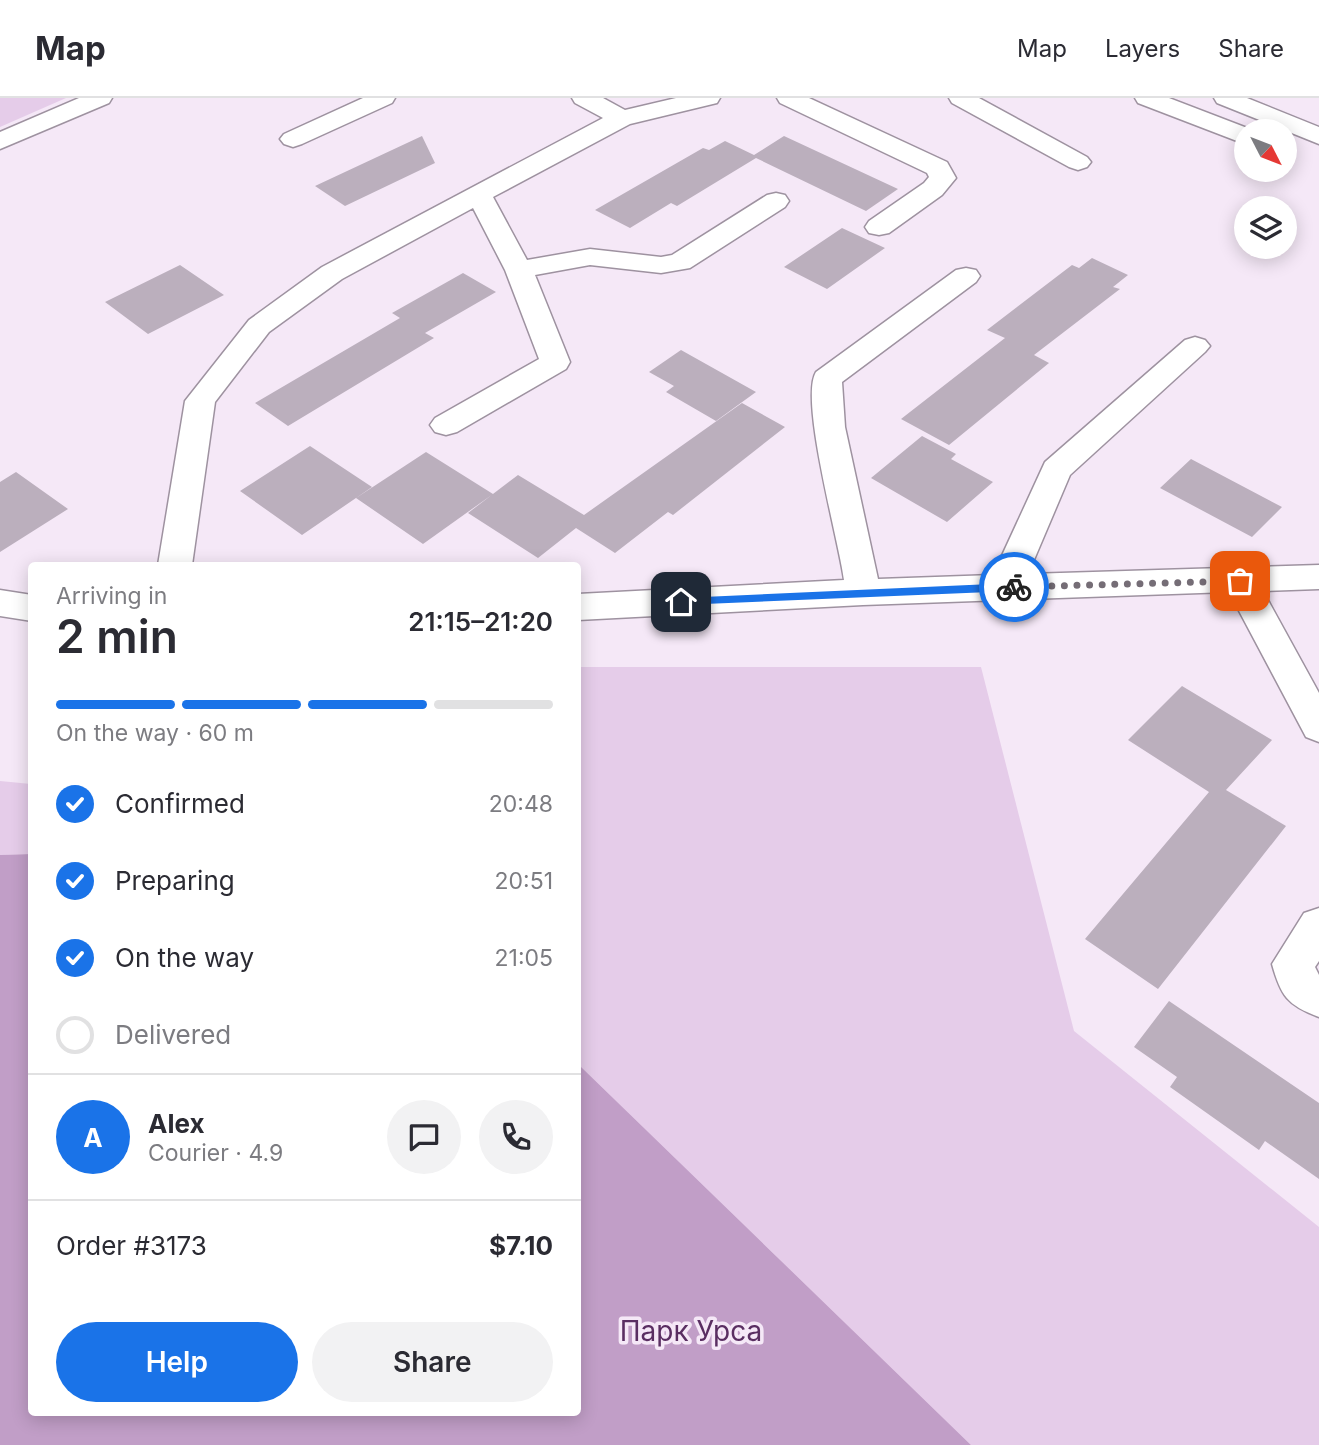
<!DOCTYPE html>
<html lang="en">
<head>
<meta charset="utf-8">
<style>
  body { margin:0; font-family:Inter,sans-serif; background:#f2f2f3; color:#2b2b33; height:100vh; display:flex; flex-direction:column; font-size:26px; white-space:nowrap }
  * { box-sizing:border-box; margin:0 }
  p { font-size:23px; color:#7c7c81 }
  .icon { flex:none; width:38px; height:38px; fill:none; stroke:currentColor; stroke-width:2; stroke-linecap:round; stroke-linejoin:round }
  .map { position:relative; flex:1; overflow:hidden }
  .panel { position:absolute; left:28px; top:464px; width:553px; height:854px; display:flex; flex-direction:column; background:#fff; border-radius:7px; box-shadow:0 4px 18px #0003 }
  .panel>* { flex:none }
  .needle { width:46px; rotate:132deg }
  .buttons { position:absolute; left:1234px; top:21px; display:grid; gap:14px }
  .buttons a { display:grid; place-items:center; width:63px; height:63px; border-radius:50%; background:#fff; box-shadow:0 4px 18px #0003; font-size:35px }
  .pin { position:absolute; display:grid; place-items:center; width:60px; height:60px; color:#fff; margin:-30px; border-radius:14px; box-shadow:0 4px 10px #0006 }
  .courier { position:absolute; display:grid; place-items:center; width:70px; height:70px; margin:-35px; border:5px solid #1a73e8; border-radius:50%; background:#fff; color:#222; box-shadow:0 2px 9px #0007 }
  .headline em { font-style:normal; font-weight:600 }
  .headline div { display:flex; flex-direction:column-reverse }
  .headline { display:flex; align-items:center; justify-content:space-between; height:119px; padding:0 28px }
  h1 { font-size:46px; font-weight:600; line-height:52px }
  .bar { display:grid; grid-template-columns:repeat(4,1fr); gap:10px 7px; align-content:center; height:84px; padding:0 28px }
  .bar i { height:9px; border-radius:5px; background:#e1e1e2 }
  .bar .current { background:#1a73e8 }
  .bar p { grid-column:span 4 }
  .line { display:flex; align-items:center; gap:18px; padding:0 28px; border-top:2px solid #e1e1e2 }
  .line div { flex:1 }
  .round { display:grid; place-items:center; flex:none; width:74px; height:74px; border-radius:37px; background:#f2f2f3 }
  ol { padding:0 28px; list-style:none }
  li { display:flex; align-items:center; gap:21px; height:77px }
  li p { margin-inline-start:auto }
  li .icon { padding:7px; border-radius:50%; background:#1a73e8; color:#fff; stroke-width:4 }
  li:last-child { color:#7c7c81 }
  li i { width:38px; height:38px; border:4px solid #e1e1e2; border-radius:50% }
  .action { display:flex; gap:14px; margin-top:auto; padding:14px 28px }
  .action a { flex:1; height:80px; border-radius:42px; background:#1a73e8; color:#fff; font-size:28px; font-weight:600; line-height:80px; text-align:center }
  .action a+a { background:#f2f2f3; color:#2b2b33 }
  header { display:flex; align-items:center; gap:42px; box-sizing:border-box; height:98px; padding:0 35px; background:#fff; border-bottom:2px solid #e1e1e2 }
  header strong { font-size:33px }
  nav { display:flex; gap:38px; margin-inline-start:auto; font-size:24px }
  .map>svg:first-child { display:block }
  .green { fill:#e5cce9 }
  .forest { fill:#c19ec7 }
  .building { fill:#bbafbd }
  .lines { fill:none; stroke-linecap:round; stroke-linejoin:round }
  .minor-casing { stroke:#9e92a0; stroke-width:3 }
  .minor { fill:#fff; fill-rule:evenodd }
  .route { fill:#1a73e8 }
  .done { stroke:#756d76; stroke-width:7; stroke-dasharray:0 12.6 }
  .labels { text-anchor:middle; stroke-width:7; stroke-linejoin:round; paint-order:stroke }
  .near-park-label { font-size:28px; fill:#5a2e62; stroke:#f5e8f7 }
</style>
</head>
<body>
<header>
<strong>Map</strong>
<nav><a>Map</a><a>Layers</a><a>Share</a></nav>
</header>
<div class="map">
<svg width="1319" height="1347" viewBox="0 0 1319 1347">
  <rect width="100%" height="100%" fill="#f5e8f7"/>
  <!-- green -->
  <path class="green" d="M 0,0 L 66,0 L 0,29 Z
    M 578,569 L 981,569 L 1074,933 L 1319,1129 L 1319,1347 L 971,1347 L 578,966 Z
    M 0,683 L 31,686 L 31,756 L 0,757 Z"/>
  <!-- forest -->
  <path class="forest" d="M 31,756 L 32,1314 L 578,1314 L 578,966 L 971,1347 L 0,1347 L 0,757 Z"/>
  <!-- building -->
  <path class="building" d="M 422,38 L 435,65 L 345,108 L 315,88 Z
    M 784,38 L 898,91 L 866,113 L 756,60 L 677,108 L 671,105 L 630,130 L 595,112 L 703,50 L 709,52 L 725,43 L 754,57 Z
    M 842,130 L 885,150 L 827,191 L 784,169 Z
    M 1092,160 L 1128,177 L 1113,189 L 1120,191 L 1034,257 L 1049,265 L 949,347 L 901,321 L 1005,240 L 987,232 L 1072,167 L 1079,170 Z
    M 180,167 L 224,197 L 148,236 L 105,204 Z
    M 463,175 L 496,194 L 425,235 L 434,240 L 288,328 L 255,305 L 400,220 L 392,215 Z
    M 681,252 L 756,294 L 716,323 L 666,294 L 674,288 L 649,274 Z
    M 742,305 L 785,329 L 673,417 L 668,414 L 615,455 L 576,430 L 538,460 L 468,415 L 518,377 L 584,417 Z
    M 922,338 L 956,356 L 951,361 L 993,384 L 947,424 L 871,380 Z
    M 310,348 L 372,389 L 302,437 L 240,393 Z
    M 426,354 L 493,396 L 423,446 L 356,400 Z
    M 1191,361 L 1282,409 L 1252,439 L 1160,390 Z
    M 16,374 L 68,411 L 0,454 L 0,384 Z
    M 1182,588 L 1272,642 L 1226,692 L 1286,728 L 1158,891 L 1085,841 L 1209,694 L 1128,642 Z
    M 1169,903 L 1319,1005 L 1319,1081 L 1265,1043 L 1259,1052 L 1170,989 L 1177,979 L 1134,949 Z"/>
  <g class="lines">
    <defs>
      <path id="minor" d="M 79,0 L 112,0 L 109,5 L 0,51 L 0,34 Z
        M 363,0 L 395,0 L 392,5 L 302,46 L 293,49 L 284,46 L 280,41 L 284,36 Z
        M 572,0 L 603,0 L 625,12 L 676,0 L 720,0 L 717,5 L 630,26 L 493,99 L 527,162 L 590,151 L 661,159 L 672,157 L 767,97 L 776,95 L 785,97 L 789,103 L 785,109 L 690,170 L 661,175 L 590,167 L 535,177 L 570,264 L 566,271 L 457,334 L 446,337 L 435,334 L 430,327 L 435,320 L 539,261 L 505,172 L 473,110 L 342,181 L 269,234 L 215,304 L 192,467 L 158,467 L 185,303 L 249,222 L 322,169 L 603,20 L 575,5 Z
        M 777,0 L 809,0 L 947,64 L 956,80 L 942,97 L 889,135 L 879,137 L 869,135 L 865,129 L 869,123 L 924,85 L 929,79 L 927,75 L 780,5 Z
        M 949,0 L 979,0 L 1087,59 L 1091,64 L 1087,69 L 1078,72 L 1069,69 L 952,5 Z
        M 1135,0 L 1169,0 L 1255,33 L 1246,33 L 1246,46 L 1237,43 L 1138,5 Z
        M 1214,0 L 1247,0 L 1319,29 L 1319,46 L 1217,5 Z
        M 966,170 L 976,172 L 980,178 L 976,184 L 842,284 L 845,329 L 878,481 L 993,477 L 1045,364 L 1185,242 L 1195,239 L 1205,242 L 1210,248 L 1205,254 L 1070,377 L 1028,476 L 1319,467 L 1319,491 L 1263,493 L 1319,595 L 1319,644 L 1306,639 L 1229,494 L 863,507 L 578,522 L 578,496 L 844,482 C 839,443 799,301 816,274 L 956,172 Z
        M 0,492 L 32,497 L 32,523 L 0,518 Z
        M 1319,810 L 1319,863 L 1315,869 L 1319,877 L 1319,919 C 1287,907 1281,898 1272,866 L 1304,815 Z"/>
    </defs>
    <!-- minor casing -->
    <use href="#minor" class="minor-casing"/>
    <!-- minor -->
    <use href="#minor" class="minor"/>
  </g>
  <!-- route -->
  <path class="route" d="M 1014,485 L 1020,489 L 1014,493 L 681,507 L 676,504 L 681,500 Z"/>
  <g class="lines">
    <!-- done -->
    <path class="done" d="M 1014,489 L 1240,483"/>
  </g>
  <g class="labels">
    <!-- near-park labels -->
    <g class="near-park-label">
      <text x="691" y="1243">Парк Урса</text>
    </g>
  </g>
</svg>
<div class="buttons">
<a><svg class="needle" viewBox="-14 -14 28 28"><path d="M0-13l5 13h-10z" fill="#e53935"/><path d="M0 13l5-13h-10z" fill="#7c7c81"/></svg></a>
<a><svg class="icon" aria-label="layers" viewBox="0 0 24 24"><path d="M12 4l9 5-9 5-9-5zM3 14l9 5 9-5"/></svg></a>
</div>
<div class="pin" style="left:1240px;top:483px;background:#ea580c"><svg class="icon" aria-label="bag" viewBox="0 0 24 24"><path d="M5 8h14l-1 12H6zM9 8a3 3 0 0 1 6 0"/></svg></div>
<div class="pin" style="left:681px;top:504px;background:#1f2937"><svg class="icon" aria-label="home" viewBox="0 0 24 24"><path d="M3 11l9-7 9 7M6 9v11h12V9"/></svg></div>
<div class="courier" style="left:1014px;top:489px"><svg class="icon" aria-label="bike" viewBox="0 0 24 24"><circle cx="6" cy="16" r="4"/><circle cx="18" cy="16" r="4"/><path d="M6 16l4-8h5l3 8M10 8l3 8H6M13 5h3"/></svg></div>
<section class="panel">
<div class="headline"><div><h1>2 min</h1><p>Arriving in</p></div><em>21:15–21:20</em></div>
<div class="bar"><i class="current"></i><i class="current"></i><i class="current"></i><i></i><p>On the way · 60 m</p></div>
<ol>
<li><svg class="icon" aria-label="check" viewBox="0 0 24 24"><path d="M5 12l5 5 9-10"/></svg>Confirmed<p>20:48</p></li>
<li><svg class="icon" aria-label="check" viewBox="0 0 24 24"><path d="M5 12l5 5 9-10"/></svg>Preparing<p>20:51</p></li>
<li><svg class="icon" aria-label="check" viewBox="0 0 24 24"><path d="M5 12l5 5 9-10"/></svg>On the way<p>21:05</p></li>
<li><i></i>Delivered</li>
</ol>
<div class="line" style="height:126px"><b class="round" style="background:#1a73e8;color:#fff">A</b><div><b>Alex</b><p>Courier · 4.9</p></div><a class="round"><svg class="icon" aria-label="chat" viewBox="0 0 24 24"><path d="M4 5h16v11H9l-5 4z"/></svg></a><a class="round"><svg class="icon" aria-label="phone" viewBox="0 0 24 24"><path d="M5 4h4l2 5-3 2q2 4 5 5l2-3 5 2v4C11 20 4 13 5 4z"/></svg></a></div>
<div class="line" style="height:91px"><div>Order #3173</div><b>$7.10</b></div>
<div class="action"><a>Help</a><a>Share</a></div>
</section>
</div>
</body>
</html>
